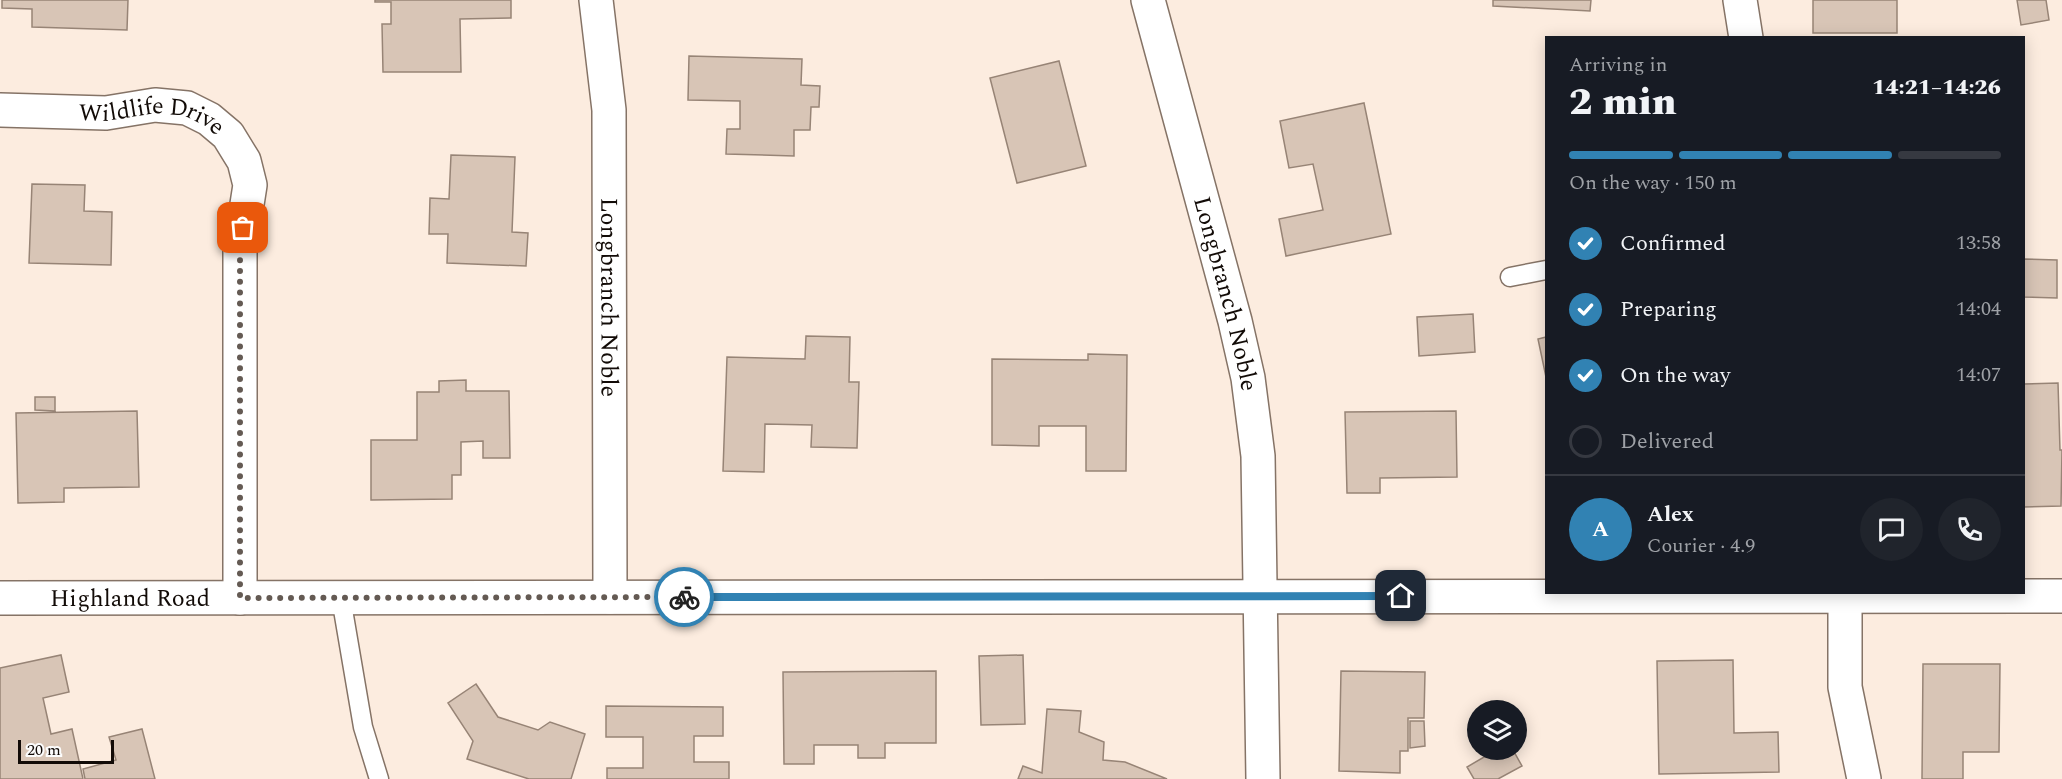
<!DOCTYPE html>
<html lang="en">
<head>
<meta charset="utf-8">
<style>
  body { margin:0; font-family:Spectral,serif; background:#20242c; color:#f1f3f6; height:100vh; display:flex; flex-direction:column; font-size:22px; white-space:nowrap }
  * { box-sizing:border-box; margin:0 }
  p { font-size:20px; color:#9ea1a6 }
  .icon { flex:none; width:33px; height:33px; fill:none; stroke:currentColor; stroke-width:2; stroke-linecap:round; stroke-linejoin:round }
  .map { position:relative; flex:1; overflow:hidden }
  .sheet { position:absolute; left:1545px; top:36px; width:480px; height:558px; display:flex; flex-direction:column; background:#171b24; border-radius:0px; box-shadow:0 3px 15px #0003 }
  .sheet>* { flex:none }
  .tools { position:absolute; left:1467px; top:700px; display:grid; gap:12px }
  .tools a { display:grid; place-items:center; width:60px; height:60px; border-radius:50%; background:#171b24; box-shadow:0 3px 15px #0003; font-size:30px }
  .scale { position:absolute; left:18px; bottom:15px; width:96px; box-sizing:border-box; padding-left:6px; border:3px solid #120b07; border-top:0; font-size:16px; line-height:21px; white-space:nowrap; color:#120b07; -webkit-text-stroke:4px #fcfcfc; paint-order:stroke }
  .pin { position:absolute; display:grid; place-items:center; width:51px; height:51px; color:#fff; margin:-26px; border-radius:12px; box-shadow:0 3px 9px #0006 }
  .courier { position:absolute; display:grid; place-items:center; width:60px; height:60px; margin:-30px; border:4px solid #3182b3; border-radius:50%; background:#fff; color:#222; box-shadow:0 2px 8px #0007 }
  .headline em { font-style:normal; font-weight:800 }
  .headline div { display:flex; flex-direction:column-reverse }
  .headline { display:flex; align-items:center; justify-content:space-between; height:102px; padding:0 24px }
  h1 { font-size:39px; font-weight:800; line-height:45px }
  .bar { display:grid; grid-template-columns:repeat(4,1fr); gap:9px 6px; align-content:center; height:72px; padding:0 24px }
  .bar i { height:8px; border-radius:4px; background:#363941 }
  .bar .active { background:#3182b3 }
  .bar p { grid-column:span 4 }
  .line { display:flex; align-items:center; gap:15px; padding:0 24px; border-top:2px solid #363941 }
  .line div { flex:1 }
  .round { display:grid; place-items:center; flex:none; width:63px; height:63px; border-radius:32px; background:#20242c }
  ol { padding:0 24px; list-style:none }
  li { display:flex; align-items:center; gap:18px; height:66px }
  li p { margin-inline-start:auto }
  li .icon { padding:6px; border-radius:50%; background:#3182b3; color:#fff; stroke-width:4 }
  li:last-child { color:#9ea1a6 }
  li i { width:33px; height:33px; border:3px solid #363941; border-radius:50% }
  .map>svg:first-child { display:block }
  .building { fill:#d8c5b6; stroke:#978476; stroke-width:1.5 }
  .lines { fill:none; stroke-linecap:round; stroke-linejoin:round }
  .service-casing { stroke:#857366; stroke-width:21 }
  .minor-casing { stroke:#857366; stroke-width:36 }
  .service { stroke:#fff; stroke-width:18 }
  .minor { stroke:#fff; stroke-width:33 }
  .done { stroke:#645a53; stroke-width:6; stroke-dasharray:0 10.8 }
  .route { stroke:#3182b3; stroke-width:8 }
  .labels { text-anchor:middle; stroke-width:4.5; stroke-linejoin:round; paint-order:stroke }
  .street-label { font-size:24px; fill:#120b07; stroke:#fcfcfc }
</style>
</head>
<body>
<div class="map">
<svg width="2062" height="779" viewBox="0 0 2062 779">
  <rect width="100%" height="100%" fill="#fcecdf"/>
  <!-- building -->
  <path class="building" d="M 2,0 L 128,0 L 127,30 L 32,27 L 32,9 L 2,8 Z
    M 375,0 L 511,0 L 511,18 L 460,19 L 461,72 L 383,72 L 382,24 L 391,24 L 391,2 L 375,2 Z
    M 1493,0 L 1591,0 L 1590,11 L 1493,6 Z
    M 1813,0 L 1897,0 L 1897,33 L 1813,33 Z
    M 2017,0 L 2046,0 L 2049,20 L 2021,25 Z
    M 689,56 L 802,59 L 801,85 L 820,86 L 819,107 L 811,107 L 810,130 L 794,130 L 794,156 L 726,154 L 727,129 L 740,129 L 740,101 L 688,100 Z
    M 1059,61 L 1086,166 L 1017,183 L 990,78 Z
    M 1364,103 L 1391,234 L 1286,256 L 1279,219 L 1323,210 L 1313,164 L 1289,168 L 1280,121 Z
    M 451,155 L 515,157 L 512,232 L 528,233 L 526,266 L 447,263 L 448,234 L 429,234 L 430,198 L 449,199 Z
    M 32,184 L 85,185 L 84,211 L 112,212 L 111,265 L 29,263 Z
    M 2024,259 L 2057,260 L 2057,298 L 2024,297 Z
    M 1473,314 L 1475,352 L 1419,356 L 1417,317 Z
    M 806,336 L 850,337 L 849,382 L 859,382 L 857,448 L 811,447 L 812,425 L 765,424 L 764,472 L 723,471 L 727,357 L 805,359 Z
    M 1546,337 L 1546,377 L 1538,339 Z
    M 1088,354 L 1127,355 L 1126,471 L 1086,471 L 1086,426 L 1039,426 L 1039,446 L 992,445 L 992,359 L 1088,360 Z
    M 466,380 L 466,391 L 509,391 L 510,458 L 483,458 L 483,441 L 461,442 L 461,475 L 452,475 L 452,499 L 371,500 L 371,440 L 417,440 L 417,392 L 439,392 L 439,381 Z
    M 2058,383 L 2060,450 L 2062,450 L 2061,506 L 2024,507 L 2024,384 Z
    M 35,397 L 55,397 L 55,411 L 35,410 Z
    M 137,411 L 139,487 L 64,488 L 64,502 L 18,503 L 16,413 Z
    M 1456,411 L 1457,477 L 1380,478 L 1380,493 L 1347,493 L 1345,412 Z
    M 61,655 L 69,692 L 43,698 L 51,734 L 72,729 L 83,779 L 0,779 L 0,668 Z
    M 1023,655 L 1025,724 L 981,725 L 979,656 Z
    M 1733,660 L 1734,733 L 1778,732 L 1779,772 L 1659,774 L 1657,661 Z
    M 1923,664 L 2000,664 L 1999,752 L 1963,752 L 1963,779 L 1922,779 Z
    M 936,671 L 936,743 L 885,743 L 885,758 L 858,758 L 858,745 L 814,745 L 814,764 L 784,764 L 783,672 Z
    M 1341,671 L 1425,672 L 1424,718 L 1408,718 L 1408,751 L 1400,751 L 1400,773 L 1339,771 Z
    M 476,684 L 498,717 L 538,730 L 550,722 L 585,734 L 571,779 L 529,779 L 467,759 L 473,741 L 448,703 Z
    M 606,706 L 723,707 L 723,736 L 694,736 L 694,762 L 729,762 L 729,779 L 607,779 L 607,768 L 643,768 L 643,737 L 606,737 Z
    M 1047,709 L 1081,711 L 1079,732 L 1104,742 L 1103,760 L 1125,762 L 1167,779 L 1018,779 L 1023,766 L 1042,773 Z
    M 1410,721 L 1424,721 L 1425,746 L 1410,748 Z
    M 142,729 L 155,779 L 85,779 L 83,769 L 116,760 L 109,737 Z
    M 1496,750 L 1513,750 L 1522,766 L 1498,779 L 1474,779 L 1467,767 Z"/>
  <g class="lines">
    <defs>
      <path id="service" d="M 1510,277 L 1546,270
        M 341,598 L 363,727 L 379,779"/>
      <g id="minor">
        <path id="s1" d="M 596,0 L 609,110 L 610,597"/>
        <path id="s2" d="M 1148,0 L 1235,321 L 1248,378 L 1258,456 L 1263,779"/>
        <path d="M 1740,0 L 1746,38"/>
        <path id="s3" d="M 0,110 L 106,113 L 155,105 L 187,108 L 209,119 L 228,135 L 244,161 L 250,185 L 240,249 L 240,598"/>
        <path d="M 1845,592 L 1845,687 L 1864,779"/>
        <path id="s4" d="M 0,598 L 2062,596"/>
      </g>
    </defs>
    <!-- service casing -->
    <use href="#service" class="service-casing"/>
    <!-- minor casing -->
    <use href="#minor" class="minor-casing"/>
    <!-- service -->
    <use href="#service" class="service"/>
    <!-- minor -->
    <use href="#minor" class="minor"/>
  </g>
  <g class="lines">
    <!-- done -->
    <path class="done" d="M 243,228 L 240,249 L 240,598 L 684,597"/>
    <!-- route -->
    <path class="route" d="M 684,597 L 1401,596"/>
  </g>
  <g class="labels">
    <!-- street labels -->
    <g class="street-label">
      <text dy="8" stroke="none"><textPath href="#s3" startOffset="154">Wildlife Drive</textPath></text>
      <text dy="8" stroke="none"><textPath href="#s2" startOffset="304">Longbranch Noble</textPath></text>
      <text dy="8" stroke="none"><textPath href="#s1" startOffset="298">Longbranch Noble</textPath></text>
      <text dy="8" stroke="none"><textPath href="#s4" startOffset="130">Highland Road</textPath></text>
    </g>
  </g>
</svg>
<div class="tools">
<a><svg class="icon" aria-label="layers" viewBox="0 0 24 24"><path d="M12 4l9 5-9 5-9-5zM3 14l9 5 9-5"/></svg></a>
</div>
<div class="scale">20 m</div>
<div class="pin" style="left:243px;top:228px;background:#ea580c"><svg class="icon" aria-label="bag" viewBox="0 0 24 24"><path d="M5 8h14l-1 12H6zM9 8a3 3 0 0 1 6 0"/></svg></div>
<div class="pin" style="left:1401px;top:596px;background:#1f2937"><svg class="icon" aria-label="home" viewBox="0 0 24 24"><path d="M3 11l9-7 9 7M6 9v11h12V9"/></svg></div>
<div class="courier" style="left:684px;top:597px"><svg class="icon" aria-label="bike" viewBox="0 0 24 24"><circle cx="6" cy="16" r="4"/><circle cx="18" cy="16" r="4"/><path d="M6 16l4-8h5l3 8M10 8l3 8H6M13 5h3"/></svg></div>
<section class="sheet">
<div class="headline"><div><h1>2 min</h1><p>Arriving in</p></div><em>14:21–14:26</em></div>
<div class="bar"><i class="active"></i><i class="active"></i><i class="active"></i><i></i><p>On the way · 150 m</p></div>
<ol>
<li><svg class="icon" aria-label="check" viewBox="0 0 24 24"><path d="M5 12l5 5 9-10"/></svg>Confirmed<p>13:58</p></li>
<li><svg class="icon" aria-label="check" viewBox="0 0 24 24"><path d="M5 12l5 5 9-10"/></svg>Preparing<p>14:04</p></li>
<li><svg class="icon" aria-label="check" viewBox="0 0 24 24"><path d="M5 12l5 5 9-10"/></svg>On the way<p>14:07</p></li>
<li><i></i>Delivered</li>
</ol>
<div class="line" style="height:108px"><b class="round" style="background:#3182b3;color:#fff">A</b><div><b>Alex</b><p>Courier · 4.9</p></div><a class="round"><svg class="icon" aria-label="chat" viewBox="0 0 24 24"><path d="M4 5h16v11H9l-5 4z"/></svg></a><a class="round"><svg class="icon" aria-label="phone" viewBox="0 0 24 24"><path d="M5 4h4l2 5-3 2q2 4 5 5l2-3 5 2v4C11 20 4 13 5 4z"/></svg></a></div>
</section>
</div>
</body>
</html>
